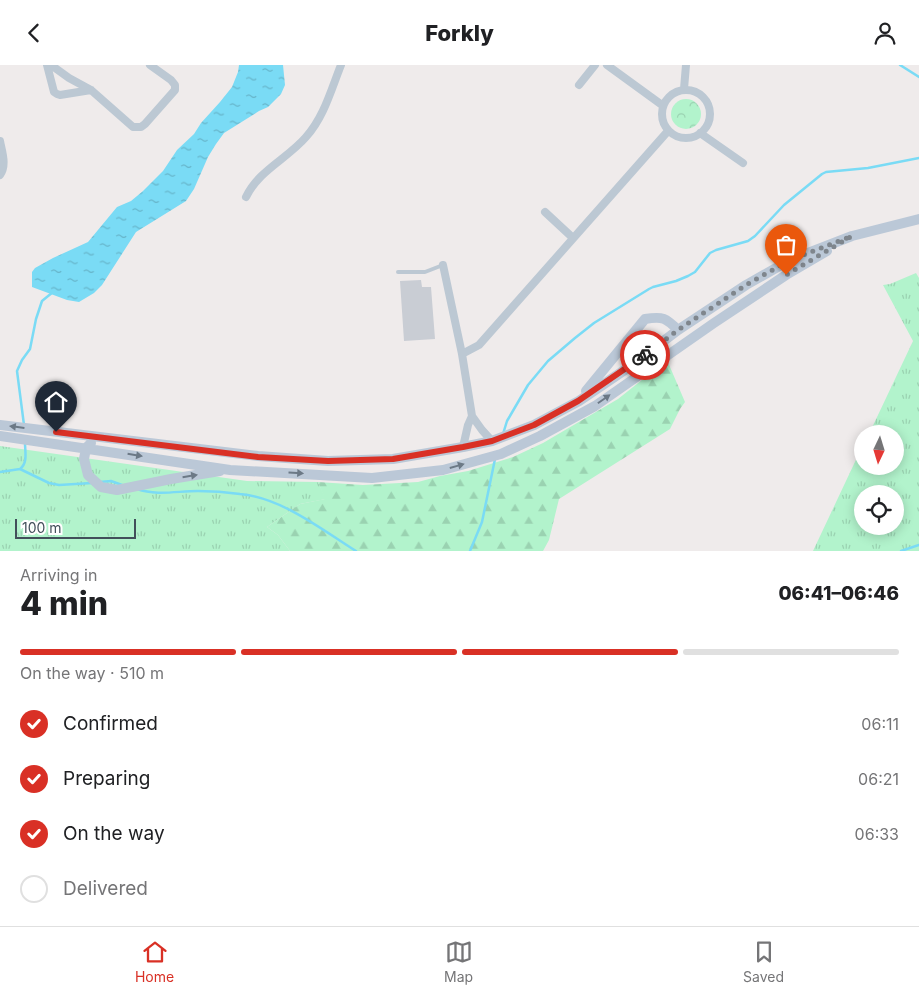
<!DOCTYPE html>
<html lang="en">
<head>
<meta charset="utf-8">
<style>
  body { margin:0; font-family:Inter,sans-serif; background:#f6f6f6; color:#202124; height:100vh; display:flex; flex-direction:column; font-size:19px; white-space:nowrap }
  * { box-sizing:border-box; margin:0 }
  p { font-size:16px; color:#757577 }
  .icon { flex:none; width:28px; height:28px; fill:none; stroke:currentColor; stroke-width:2; stroke-linecap:round; stroke-linejoin:round }
  .map { position:relative; height:486px; overflow:hidden }
  .details { display:flex; flex-direction:column; background:#fff; flex:1 }
  .details>* { flex:none }
  .needle { width:32px; rotate:184deg }
  .buttons { position:absolute; left:854px; top:360px; display:grid; gap:10px }
  .buttons a { display:grid; place-items:center; width:50px; height:50px; border-radius:50%; background:#fff; box-shadow:0 2px 12px #0003; font-size:25px }
  .scale { position:absolute; left:15px; bottom:12px; width:121px; box-sizing:border-box; padding-left:5px; border:2px solid #424f5a; border-top:0; font-size:14px; line-height:18px; white-space:nowrap; color:#424f5a; -webkit-text-stroke:4px #fff; paint-order:stroke }
  .pin { position:absolute; display:grid; place-items:center; width:42px; height:42px; color:#fff; margin:-51px -21px; border-radius:50% 50% 50% 0; rotate:-45deg; box-shadow:0 0 5px #0007 }
  .pin .icon { rotate:45deg }
  .courier { position:absolute; display:grid; place-items:center; width:50px; height:50px; margin:-25px; border:4px solid #d93025; border-radius:50%; background:#fff; color:#222; box-shadow:0 1px 6px #0007 }
  .headline em { font-style:normal; font-weight:800 }
  .headline div { display:flex; flex-direction:column-reverse }
  .headline { display:flex; align-items:center; justify-content:space-between; height:85px; padding:0 20px }
  h1 { font-size:32px; font-weight:800; line-height:38px }
  .bar { display:grid; grid-template-columns:repeat(4,1fr); gap:8px 5px; align-content:center; height:60px; padding:0 20px }
  .bar i { height:6px; border-radius:4px; background:#e0e0e0 }
  .bar .on { background:#d93025 }
  .bar p { grid-column:span 4 }
  ol { padding:0 20px; list-style:none }
  li { display:flex; align-items:center; gap:15px; height:55px }
  li p { margin-inline-start:auto }
  li .icon { padding:5px; border-radius:50%; background:#d93025; color:#fff; stroke-width:4 }
  li:last-child { color:#757577 }
  li i { width:28px; height:28px; border:2px solid #e0e0e0; border-radius:50% }
  header { display:flex; justify-content:space-between; align-items:center; height:65px; padding:0 20px; background:#fff; font-size:22px; font-weight:800 }
  .tab-bar { display:flex; justify-content:space-around; align-items:center; height:70px; border-top:1px solid #e0e0e0; background:#fff; font-size:14px; color:#757577 }
  .tab-bar a { display:grid; justify-items:center; gap:2px }
  .tab-bar .on { color:#d93025 }
  .map>svg:first-child { display:block }
  .grass { fill:url(#grass-tufts); fill-rule:evenodd }
  .forest { fill:url(#forest-firs) }
  .park { fill:url(#park-crowns) }
  .water { fill:url(#water-ripples) }
  .lines { fill:none; stroke-linecap:round; stroke-linejoin:round }
  .stream { stroke:#7adbf5; stroke-width:2.5 }
  .building { fill:#c9cdd4 }
  .lane { stroke:#bcc8d3; stroke-width:4 }
  .street { stroke:#bcc8d3; stroke-width:8 }
  .secondary { stroke:#bbc8d7; stroke-width:10 }
  .oneway { fill:#6c7986 }
  .done { stroke:#7f868d; stroke-width:5; stroke-dasharray:0 9 }
  .route { stroke:#d93025; stroke-width:6 }
</style>
</head>
<body>
<header><svg class="icon" aria-label="back" viewBox="0 0 24 24"><path d="M15 5l-7 7 7 7"/></svg>Forkly<svg class="icon" aria-label="person" viewBox="0 0 24 24"><circle cx="12" cy="8" r="4"/><path d="M4 21q1-7 8-7t8 7"/></svg></header>
<div class="map">
<svg width="919" height="486" viewBox="0 0 919 486">
  <defs>
    <pattern id="grass-tufts" width="24" height="20" patternUnits="userSpaceOnUse" patternTransform="scale(1.25)"><rect width="24" height="20" fill="#b2f3cc"/><path d="M3 7l-1-3M5 7V3M7 7l1-3M15 17l-1-3M17 17v-4M19 17l1-3" fill="none" stroke="#9ad2b1"/></pattern>
    <pattern id="forest-firs" width="22" height="20" patternUnits="userSpaceOnUse" patternTransform="scale(1.25)"><rect width="22" height="20" fill="#b2f3cc"/><path d="M5 1l3.5 6h-7zM16 11l3.5 6h-7z" fill="#9ad2b1"/></pattern>
    <pattern id="park-crowns" width="20" height="18" patternUnits="userSpaceOnUse" patternTransform="scale(1.25)"><rect width="20" height="18" fill="#b2f3cc"/><path d="M2 6a3 3 0 1 1 6 0M12 15a3 3 0 1 1 6 0" fill="none" stroke="#9ad2b1"/></pattern>
    <pattern id="water-ripples" width="26" height="14" patternUnits="userSpaceOnUse" patternTransform="scale(1.25)"><rect width="26" height="14" fill="#7adbf5"/><path d="M2 4q2-2 4 0t4 0M15 11q2-2 4 0t4 0" fill="none" stroke="#66b4c9"/></pattern>
  </defs>
  <rect width="100%" height="100%" fill="#efebeb"/>
  <!-- grass -->
  <path class="grass" d="M 916,208 L 919,213 L 919,486 L 813,486 L 862,382 L 862,401 L 895,401 L 895,369 L 869,369 L 913,276 L 883,220 L 890,219 ZM 862,429 L 895,429 L 895,461 L 862,461 Z
    M 0,381 L 247,416 L 318,417 L 326,434 L 300,439 L 267,462 L 278,470 L 290,486 L 0,486 Z"/>
  <!-- forest -->
  <path class="forest" d="M 667,295 L 685,337 L 680,344 L 670,364 L 559,434 L 549,475 L 543,486 L 290,486 L 278,470 L 267,462 L 300,439 L 325,434 L 318,417 L 363,420 L 418,417 L 440,411 L 468,406 L 513,392 L 543,378 L 618,334 Z"/>
  <!-- park -->
  <path class="park" d="M671 49a15 15 0 1 1 30 0a15 15 0 1 1-30 0Z"/>
  <!-- water -->
  <path class="water" d="M 239,0 L 283,0 L 285,20 L 281,29 L 268,42 L 259,46 L 224,68 L 216,79 L 208,92 L 194,124 L 186,136 L 136,167 L 102,220 L 94,228 L 79,237 L 67,235 L 32,222 L 32,207 L 35,203 L 53,193 L 88,177 L 117,142 L 131,136 L 143,126 L 163,106 L 177,85 L 194,69 L 201,58 L 220,37 L 232,22 L 238,7 Z"/>
  <g class="lines">
    <!-- stream -->
    <path class="stream" d="M 900,0 L 919,12
      M 24,360 L 17,306 L 22,295 L 30,284 L 36,254 L 42,236 L 53,227
      M 503,369 L 507,356 L 528,320 L 548,296 L 575,273 L 594,258 L 649,224 L 653,222 L 676,216 L 688,211 L 695,207 L 710,188 L 716,185 L 748,176 L 755,171 L 784,140 L 822,109 L 826,107 L 868,103 L 919,93
      M 20,404 C 28,398 25,387 25,378
      M 0,407 L 20,404 L 49,418 L 59,420 L 92,418
      M 100,417 L 111,416 L 122,420
      M 137,424 C 157,431 177,426 198,426 C 211,426 226,427 240,429 C 282,433 321,464 356,486
      M 470,486 L 482,457 L 495,394
      M 901,486 L 919,480"/>
  </g>
  <!-- building -->
  <path class="building" d="M 421,215 L 422,222 L 431,222 L 435,274 L 404,276 L 400,216 Z"/>
  <g class="lines">
    <!-- lane -->
    <path class="lane" d="M 398,207 L 425,207 L 443,200"/>
    <!-- street -->
    <path class="street" d="M 47,0 L 54,27 L 57,29 L 60,30 L 91,25
      M 51,0 L 69,13 L 91,25 L 133,62 L 141,62 L 145,59 L 175,25 L 175,20 L 171,15 L 150,0
      M 607,0 L 662,40
      M 579,20 L 595,0
      M 684,24 L 686,0
      M662 49a24 24 0 1 1 48 0a24 24 0 1 1-48 0Z
      M 700,68 L 743,98
      M 0,76 C 2,87 7,100 0,110
      M 246,132 C 259,105 287,94 306,72 C 324,52 331,25 341,0
      M 545,147 L 573,173
      M 443,200 L 462,289 L 472,351 L 482,365 L 492,376
      M 462,289 L 479,280 L 668,66
      M 463,382 L 468,360 L 472,351"/>
    <!-- secondary -->
    <path class="secondary" d="M 586,326 L 645,254 C 663,251 666,253 678,265
      M 0,360 L 258,391 L 328,396 L 393,394 L 463,382 L 492,376 L 534,360 L 579,336 L 632,300 L 678,265 L 746,220 L 790,195 L 852,171 L 919,154
      M 0,371 L 230,405 L 372,413 L 443,405 L 501,389 L 540,371 L 595,341 L 714,258 L 786,210 L 827,186
      M 91,378 L 86,383 L 84,394 L 88,410 L 101,422 L 117,425 L 171,414 L 220,406"/>
  </g>
  <!-- one-way arrows -->
  <defs><path id="oneway-solid" d="M-6-.8H1V-3.2L6.5 0L1 3.2V.8H-6Z" transform="scale(1.25)"/></defs>
  <g class="oneway">
    <use href="#oneway-solid" transform="translate(604 334) rotate(-35)"/>
    <use href="#oneway-solid" transform="translate(17 362) rotate(-173)"/>
    <use href="#oneway-solid" transform="translate(135 390) rotate(9)"/>
    <use href="#oneway-solid" transform="translate(457 401) rotate(-16)"/>
    <use href="#oneway-solid" transform="translate(296 408) rotate(3)"/>
    <use href="#oneway-solid" transform="translate(190 411) rotate(-9)"/>
  </g>
  <g class="lines">
    <!-- done -->
    <path class="done" d="M 645,290 L 678,265 L 746,220 L 790,195 L 852,171 L 786,210"/>
    <!-- route -->
    <path class="route" d="M 56,367 L 258,392 L 328,396 L 393,394 L 463,382 L 492,376 L 534,360 L 578,336 L 645,290"/>
  </g>
</svg>
<div class="buttons">
<a><svg class="needle" viewBox="-14 -14 28 28"><path d="M0-13l5 13h-10z" fill="#e53935"/><path d="M0 13l5-13h-10z" fill="#757577"/></svg></a>
<a><svg class="icon" aria-label="locate" viewBox="0 0 24 24"><circle cx="12" cy="12" r="6"/><path d="M12 2v4M12 18v4M2 12h4M18 12h4"/></svg></a>
</div>
<div class="scale">100 m</div>
<div class="pin" style="left:786px;top:210px;background:#ea580c"><svg class="icon" aria-label="bag" viewBox="0 0 24 24"><path d="M5 8h14l-1 12H6zM9 8a3 3 0 0 1 6 0"/></svg></div>
<div class="pin" style="left:56px;top:367px;background:#1f2937"><svg class="icon" aria-label="home" viewBox="0 0 24 24"><path d="M3 11l9-7 9 7M6 9v11h12V9"/></svg></div>
<div class="courier" style="left:645px;top:290px"><svg class="icon" aria-label="bike" viewBox="0 0 24 24"><circle cx="6" cy="16" r="4"/><circle cx="18" cy="16" r="4"/><path d="M6 16l4-8h5l3 8M10 8l3 8H6M13 5h3"/></svg></div>
</div>
<section class="details">
<div class="headline"><div><h1>4 min</h1><p>Arriving in</p></div><em>06:41–06:46</em></div>
<div class="bar"><i class="on"></i><i class="on"></i><i class="on"></i><i></i><p>On the way · 510 m</p></div>
<ol>
<li><svg class="icon" aria-label="check" viewBox="0 0 24 24"><path d="M5 12l5 5 9-10"/></svg>Confirmed<p>06:11</p></li>
<li><svg class="icon" aria-label="check" viewBox="0 0 24 24"><path d="M5 12l5 5 9-10"/></svg>Preparing<p>06:21</p></li>
<li><svg class="icon" aria-label="check" viewBox="0 0 24 24"><path d="M5 12l5 5 9-10"/></svg>On the way<p>06:33</p></li>
<li><i></i>Delivered</li>
</ol>
</section>
<nav class="tab-bar">
<a class="on"><svg class="icon" aria-label="home" viewBox="0 0 24 24"><path d="M3 11l9-7 9 7M6 9v11h12V9"/></svg>Home</a>
<a><svg class="icon" aria-label="map" viewBox="0 0 24 24"><path d="M3 6l6-2 6 2 6-2v14l-6 2-6-2-6 2zM9 4v14M15 6v14"/></svg>Map</a>
<a><svg class="icon" aria-label="saved" viewBox="0 0 24 24"><path d="M7 4h10v16l-5-4-5 4z"/></svg>Saved</a>
</nav>
</body>
</html>
